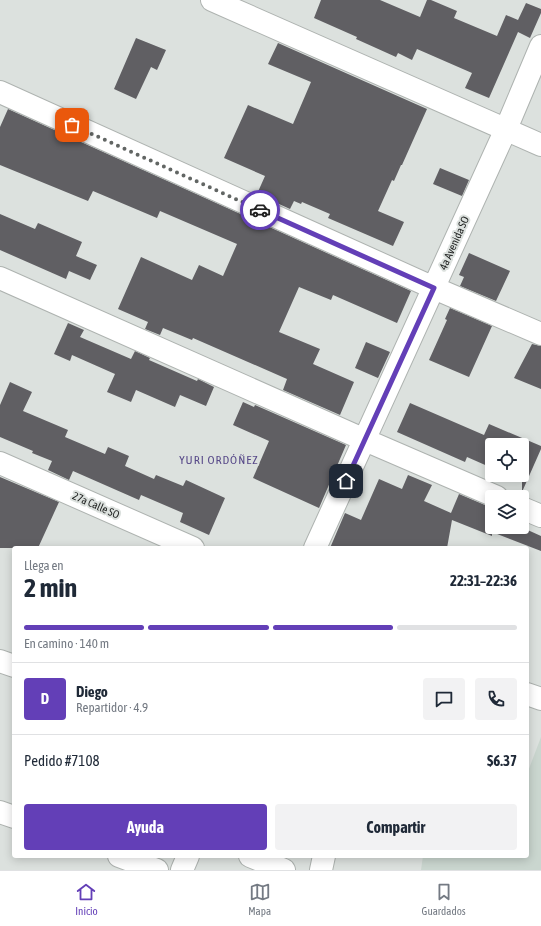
<!DOCTYPE html>
<html lang="es">
<head>
<meta charset="utf-8">
<style>
  body { margin:0; font-family:"Asap Condensed",sans-serif; background:#f2f2f3; color:#1f2937; height:100vh; display:flex; flex-direction:column; font-size:15px; white-space:nowrap }
  * { box-sizing:border-box; margin:0 }
  p { font-size:13px; color:#747a83 }
  .icon { flex:none; width:22px; height:22px; fill:none; stroke:currentColor; stroke-width:2; stroke-linecap:round; stroke-linejoin:round }
  .map { position:relative; flex:1; overflow:hidden }
  .details { position:absolute; left:12px; top:546px; width:517px; height:312px; display:flex; flex-direction:column; background:#fff; border-radius:4px; box-shadow:0 2px 10px #0003 }
  .details>* { flex:none }
  .fabs { position:absolute; left:485px; top:438px; display:grid; gap:8px }
  .fabs a { display:grid; place-items:center; width:44px; height:44px; border-radius:4px; background:#fff; box-shadow:0 2px 10px #0003; font-size:20px }
  .pin { position:absolute; display:grid; place-items:center; width:34px; height:34px; color:#fff; margin:-17px; border-radius:8px; box-shadow:0 2px 6px #0006 }
  .courier { position:absolute; display:grid; place-items:center; width:40px; height:40px; margin:-20px; border:3px solid #633fb7; border-radius:50%; background:#fff; color:#222; box-shadow:0 1px 5px #0007 }
  .head em { font-style:normal; font-weight:700 }
  .head div { display:flex; flex-direction:column-reverse }
  .head { display:flex; align-items:center; justify-content:space-between; height:68px; padding:0 12px }
  h1 { font-size:26px; font-weight:700; line-height:30px }
  .bar { display:grid; grid-template-columns:repeat(4,1fr); gap:6px 4px; align-content:center; height:48px; padding:0 12px }
  .bar i { height:5px; border-radius:3px; background:#e0e1e3 }
  .bar .on { background:#633fb7 }
  .bar p { grid-column:span 4 }
  .line { display:flex; align-items:center; gap:10px; padding:0 12px; border-top:1px solid #e0e1e3 }
  .line div { flex:1 }
  .round { display:grid; place-items:center; flex:none; width:42px; height:42px; border-radius:4px; background:#f2f2f3 }
  .primary-button { display:flex; gap:8px; margin-top:auto; padding:8px 12px }
  .primary-button a { flex:1; height:46px; border-radius:4px; background:#633fb7; color:#fff; font-size:16px; font-weight:700; line-height:46px; text-align:center }
  .primary-button a+a { background:#f2f2f3; color:#1f2937 }
  .menu { display:flex; justify-content:space-around; align-items:center; height:56px; border-top:1px solid #e0e1e3; background:#fff; font-size:11px; color:#747a83 }
  .menu a { display:grid; justify-items:center; gap:2px }
  .menu .on { color:#633fb7 }
  .map>svg:first-child { display:block }
  .built { fill:#cad6cf }
  .building { fill:#605f63 }
  .lines { fill:none; stroke-linecap:round; stroke-linejoin:round }
  .street-casing { stroke:#aeb3b0; stroke-width:24 }
  .street { stroke:#fff; stroke-width:22 }
  .done { stroke:#626664; stroke-width:4; stroke-dasharray:0 7.2 }
  .route { stroke:#633fb7; stroke-width:5 }
  .labels { text-anchor:middle; stroke-width:4; stroke-linejoin:round; paint-order:stroke }
  .street-label { font-size:11px; fill:#212322; stroke:#dce1de }
  .neighbourhood-label { font-size:12px; letter-spacing:1px; fill:#584a89; stroke:#dce1de }
</style>
</head>
<body>
<div class="map">
<svg width="541" height="870" viewBox="0 0 541 870">
  <rect width="100%" height="100%" fill="#dce1de"/>
  <!-- built -->
  <path class="built" d="M 541,737 L 541,870 L 421,870 L 423,856 L 527,856 L 527,774 Z"/>
  <!-- building -->
  <path class="building" d="M 321,0 L 380,0 L 420,17 L 427,0 L 431,0 L 457,11 L 454,18 L 497,36 L 506,15 L 518,20 L 526,3 L 541,9 L 541,13 L 530,38 L 518,32 L 489,98 L 465,88 L 472,73 L 417,49 L 412,60 L 398,53 L 396,57 L 356,39 L 357,37 L 314,18 Z
    M 136,38 L 166,50 L 157,70 L 151,67 L 136,99 L 114,89 Z
    M 278,43 L 427,109 L 402,165 L 401,165 L 394,181 L 392,180 L 378,211 L 404,222 L 393,246 L 328,218 L 330,214 L 302,202 L 301,204 L 294,201 L 290,209 L 257,194 L 265,176 L 224,158 L 248,105 L 293,124 L 311,82 L 268,64 Z
    M 8,109 L 411,291 L 397,323 L 333,295 L 331,300 L 299,287 L 279,332 L 320,349 L 313,364 L 354,382 L 340,415 L 283,390 L 287,379 L 193,338 L 192,340 L 163,328 L 160,335 L 145,329 L 148,322 L 118,309 L 141,257 L 192,280 L 199,265 L 223,276 L 237,244 L 160,211 L 157,218 L 93,191 L 88,201 L 0,165 L 0,127 Z
    M 440,168 L 469,180 L 462,196 L 433,184 Z
    M 0,214 L 35,229 L 38,223 L 82,242 L 76,256 L 97,265 L 90,280 L 69,271 L 66,279 L 0,250 Z
    M 469,253 L 510,271 L 496,301 L 460,286 L 464,277 L 459,275 Z
    M 450,308 L 492,326 L 469,377 L 429,360 L 447,320 L 445,319 Z
    M 68,323 L 84,330 L 80,337 L 131,359 L 135,351 L 150,358 L 149,360 L 197,381 L 198,379 L 214,387 L 206,406 L 180,395 L 175,407 L 136,390 L 131,402 L 107,392 L 115,374 L 72,355 L 70,361 L 54,354 Z
    M 366,342 L 390,352 L 378,378 L 355,368 Z
    M 532,344 L 541,346 L 541,389 L 514,378 Z
    M 10,382 L 32,392 L 23,411 L 68,430 L 65,437 L 105,454 L 108,447 L 129,456 L 125,466 L 154,479 L 156,475 L 183,486 L 186,480 L 225,498 L 209,535 L 180,522 L 183,513 L 141,495 L 139,500 L 73,471 L 69,480 L 48,470 L 52,461 L 32,453 L 33,451 L 0,437 L 0,405 Z
    M 243,402 L 254,407 L 255,405 L 346,445 L 319,508 L 253,478 L 269,441 L 233,425 Z
    M 410,403 L 484,435 L 489,424 L 541,446 L 541,449 L 522,492 L 522,445 L 492,445 L 492,468 L 467,457 L 465,462 L 397,432 Z
    M 408,475 L 432,485 L 424,501 L 451,513 L 459,494 L 492,508 L 492,527 L 521,527 L 541,536 L 541,551 L 492,532 L 492,536 L 452,520 L 447,548 L 330,548 L 345,513 L 361,520 L 379,479 L 402,489 Z
    M 0,477 L 59,502 L 38,548 L 0,548 Z"/>
  <g class="lines">
    <defs>
      <path id="street" d="M 212,0 L 541,145
        M 0,92 L 434,288 L 541,334
        M 0,278 L 365,440 L 497,497
        M 0,463 L 193,548
        M 522,508 L 541,516
        M 315,548 L 506,129 L 541,46
        M 0,661 L 14,666
        M 527,694 L 541,699
        M 0,812 L 14,817
        M 119,856 L 157,870
        M 250,856 L 284,870
        M 182,870 L 188,856
        M 321,870 L 324,856"/>
    </defs>
    <!-- street casing -->
    <use href="#street" class="street-casing"/>
    <!-- street -->
    <use href="#street" class="street"/>
  </g>
  <g class="lines">
    <!-- done -->
    <path class="done" d="M 72,125 L 260,210"/>
    <!-- route -->
    <path class="route" d="M 260,210 L 434,288 L 346,481"/>
  </g>
  <g class="labels">
    <!-- street labels -->
    <g class="street-label">
      <text transform="translate(454 243) rotate(-66)" y="4">4a Avenida SO</text>
      <text transform="translate(96 505) rotate(24)" y="4">27a Calle SO</text>
    </g>
    <!-- neighbourhood labels -->
    <g class="neighbourhood-label">
      <text x="219" y="464">YURI ORDÓÑEZ</text>
    </g>
  </g>
</svg>
<div class="fabs">
<a><svg class="icon" aria-label="locate" viewBox="0 0 24 24"><circle cx="12" cy="12" r="6"/><path d="M12 2v4M12 18v4M2 12h4M18 12h4"/></svg></a>
<a><svg class="icon" aria-label="layers" viewBox="0 0 24 24"><path d="M12 4l9 5-9 5-9-5zM3 14l9 5 9-5"/></svg></a>
</div>
<div class="pin" style="left:72px;top:125px;background:#ea580c"><svg class="icon" aria-label="bag" viewBox="0 0 24 24"><path d="M5 8h14l-1 12H6zM9 8a3 3 0 0 1 6 0"/></svg></div>
<div class="pin" style="left:346px;top:481px;background:#1f2937"><svg class="icon" aria-label="home" viewBox="0 0 24 24"><path d="M3 11l9-7 9 7M6 9v11h12V9"/></svg></div>
<div class="courier" style="left:260px;top:210px"><svg class="icon" aria-label="car" viewBox="0 0 24 24"><path d="M5 17H2v-5l4-1 3-4h7l3 4 3 1v5h-3M9 17h6M6 11h13"/><circle cx="7" cy="17" r="2"/><circle cx="17" cy="17" r="2"/></svg></div>
<section class="details">
<div class="head"><div><h1>2 min</h1><p>Llega en</p></div><em>22:31–22:36</em></div>
<div class="bar"><i class="on"></i><i class="on"></i><i class="on"></i><i></i><p>En camino · 140 m</p></div>
<div class="line" style="height:72px"><b class="round" style="background:#633fb7;color:#fff">D</b><div><b>Diego</b><p>Repartidor · 4.9</p></div><a class="round"><svg class="icon" aria-label="chat" viewBox="0 0 24 24"><path d="M4 5h16v11H9l-5 4z"/></svg></a><a class="round"><svg class="icon" aria-label="phone" viewBox="0 0 24 24"><path d="M5 4h4l2 5-3 2q2 4 5 5l2-3 5 2v4C11 20 4 13 5 4z"/></svg></a></div>
<div class="line" style="height:52px"><div>Pedido #7108</div><b>$6.37</b></div>
<div class="primary-button"><a>Ayuda</a><a>Compartir</a></div>
</section>
</div>
<nav class="menu">
<a class="on"><svg class="icon" aria-label="home" viewBox="0 0 24 24"><path d="M3 11l9-7 9 7M6 9v11h12V9"/></svg>Inicio</a>
<a><svg class="icon" aria-label="map" viewBox="0 0 24 24"><path d="M3 6l6-2 6 2 6-2v14l-6 2-6-2-6 2zM9 4v14M15 6v14"/></svg>Mapa</a>
<a><svg class="icon" aria-label="saved" viewBox="0 0 24 24"><path d="M7 4h10v16l-5-4-5 4z"/></svg>Guardados</a>
</nav>
</body>
</html>
